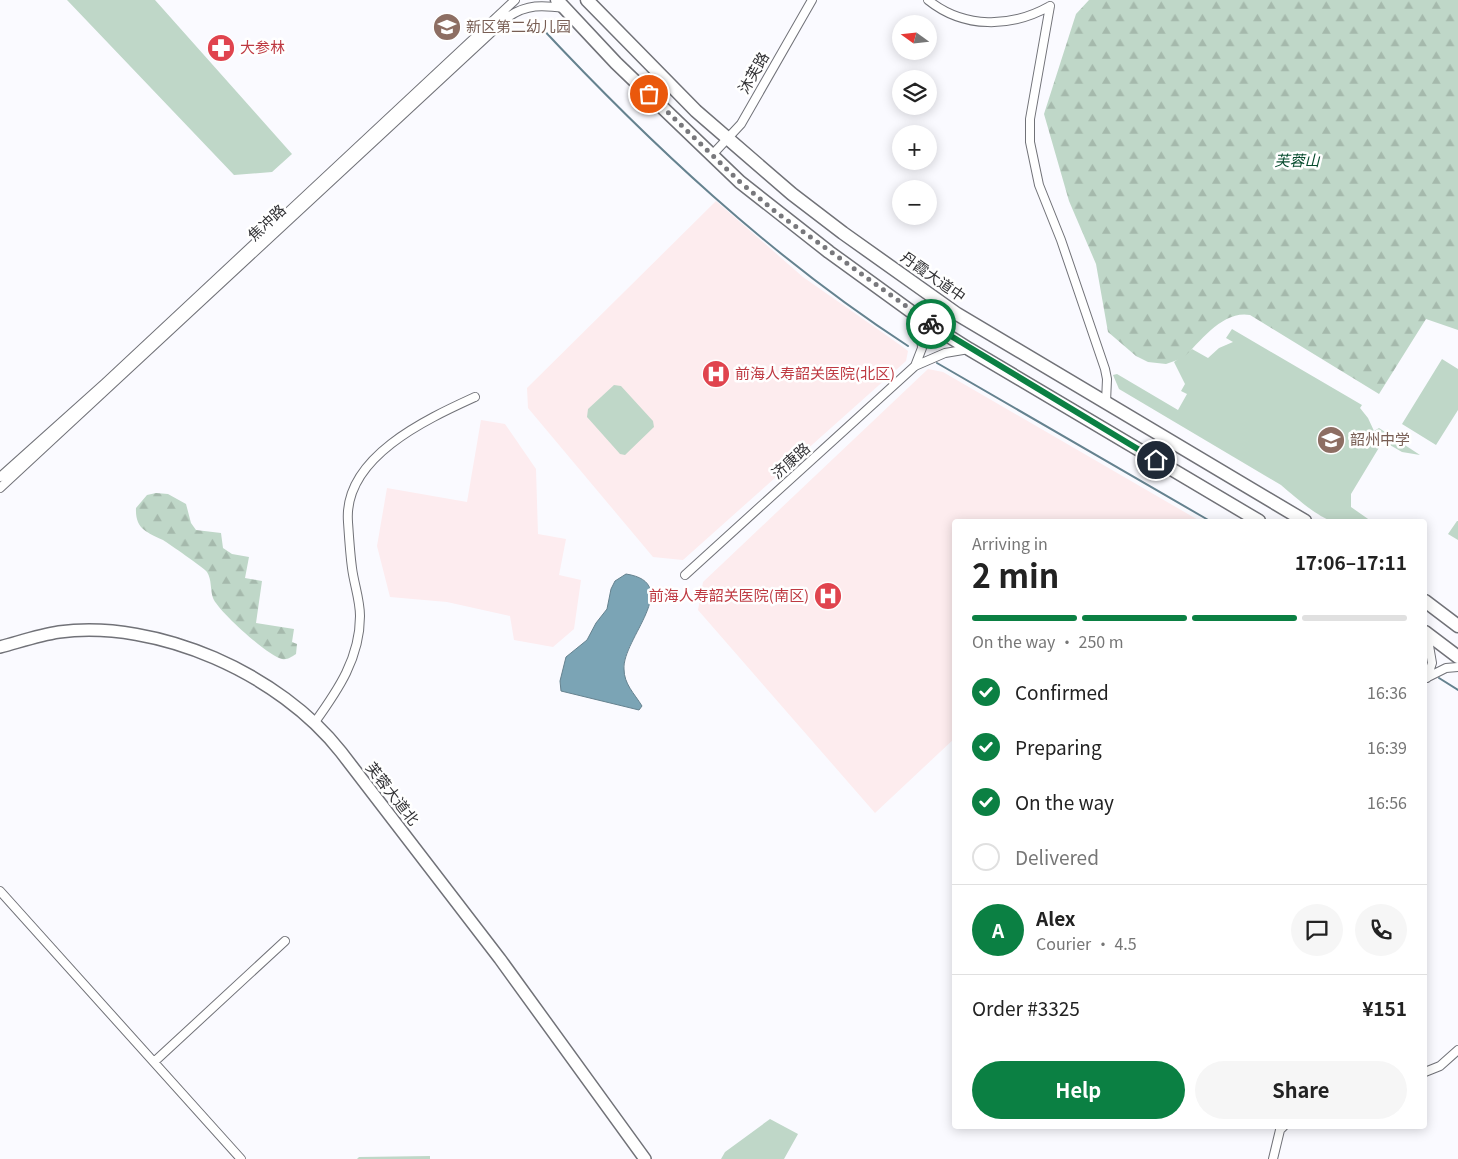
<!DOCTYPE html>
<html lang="en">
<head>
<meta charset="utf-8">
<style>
  body { margin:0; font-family:Georgia,"Noto Sans SC",serif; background:#f6f6f6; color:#222; height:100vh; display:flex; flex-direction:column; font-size:19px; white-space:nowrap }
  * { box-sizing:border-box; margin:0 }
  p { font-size:16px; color:#767676 }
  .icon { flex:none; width:28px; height:28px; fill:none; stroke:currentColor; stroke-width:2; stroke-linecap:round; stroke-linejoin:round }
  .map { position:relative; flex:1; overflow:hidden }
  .side { position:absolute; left:952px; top:519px; width:475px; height:610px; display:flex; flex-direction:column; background:#fff; border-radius:5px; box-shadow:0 2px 12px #0003 }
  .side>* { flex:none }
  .needle { width:32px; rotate:285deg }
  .buttons { position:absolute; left:892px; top:15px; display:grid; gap:10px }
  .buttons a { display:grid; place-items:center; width:45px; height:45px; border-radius:50%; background:#fff; box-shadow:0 2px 12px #0003; font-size:25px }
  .pin { position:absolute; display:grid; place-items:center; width:42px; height:42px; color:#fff; margin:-21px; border:2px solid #fff; border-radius:50%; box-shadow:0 1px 5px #0007 }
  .courier { position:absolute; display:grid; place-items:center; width:50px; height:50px; margin:-25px; border:4px solid #0b8043; border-radius:50%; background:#fff; color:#222; box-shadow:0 1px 6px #0007 }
  .headline em { font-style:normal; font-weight:700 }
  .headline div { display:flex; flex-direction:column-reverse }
  .headline { display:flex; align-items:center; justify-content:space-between; height:85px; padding:0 20px }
  h1 { font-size:32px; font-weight:700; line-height:38px }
  .bar { display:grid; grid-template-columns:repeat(4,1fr); gap:8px 5px; align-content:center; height:60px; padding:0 20px }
  .bar i { height:6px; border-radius:4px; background:#e0e0e0 }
  .bar .active { background:#0b8043 }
  .bar p { grid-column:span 4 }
  .line { display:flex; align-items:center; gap:12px; padding:0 20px; border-top:1px solid #e0e0e0 }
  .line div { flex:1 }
  .round { display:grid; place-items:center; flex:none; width:52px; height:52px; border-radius:26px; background:#f6f6f6 }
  ol { padding:0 20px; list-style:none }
  li { display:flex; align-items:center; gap:15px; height:55px }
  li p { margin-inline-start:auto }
  li .icon { padding:5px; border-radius:50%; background:#0b8043; color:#fff; stroke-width:4 }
  li:last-child { color:#767676 }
  li i { width:28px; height:28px; border:2px solid #e0e0e0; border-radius:50% }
  .button { display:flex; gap:10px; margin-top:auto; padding:10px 20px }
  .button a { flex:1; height:58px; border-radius:30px; background:#0b8043; color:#fff; font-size:20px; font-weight:700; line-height:58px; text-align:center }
  .button a+a { background:#f6f6f6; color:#222 }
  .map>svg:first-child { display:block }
  .industrial { fill:#fdecef }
  .medical { fill:#fdecee }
  .green { fill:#bfd7c8 }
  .forest { fill:url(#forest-firs) }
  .water { fill:#7ba4b5; stroke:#65828f }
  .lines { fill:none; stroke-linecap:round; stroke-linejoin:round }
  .stream { stroke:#65828f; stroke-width:2 }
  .minor-casing { stroke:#717278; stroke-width:10 }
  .secondary-casing { stroke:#717278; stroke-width:14 }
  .primary-casing { stroke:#717278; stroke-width:15 }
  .minor { stroke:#fff; stroke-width:8 }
  .secondary { stroke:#fff; stroke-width:11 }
  .primary { stroke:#fff; stroke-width:12 }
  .done { stroke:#78787c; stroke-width:5; stroke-dasharray:0 9 }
  .route { stroke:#0b8043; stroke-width:6 }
  .labels { text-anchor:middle; stroke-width:5; stroke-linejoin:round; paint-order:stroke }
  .education-label { font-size:15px; fill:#785e54; stroke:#fff; text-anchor:start }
  .health-label { font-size:15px; fill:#be3a42; stroke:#fff; text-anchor:start }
  .street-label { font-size:15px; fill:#323235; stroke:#fff }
  .park-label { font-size:15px; font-style:italic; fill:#084c2f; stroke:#fff }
</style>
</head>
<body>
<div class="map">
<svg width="1458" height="1159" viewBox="0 0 1458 1159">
  <defs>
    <pattern id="forest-firs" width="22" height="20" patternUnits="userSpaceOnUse" patternTransform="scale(1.25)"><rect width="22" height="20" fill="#bfd7c8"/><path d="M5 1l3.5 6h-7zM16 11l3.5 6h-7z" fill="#a5b9ac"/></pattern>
  </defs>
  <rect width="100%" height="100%" fill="#fafaff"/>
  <!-- industrial -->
  <path class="industrial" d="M 481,420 L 505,424 L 536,469 L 538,534 L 566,539 L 559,575 L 581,580 L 574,629 L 553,647 L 514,640 L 510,616 L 447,602 L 390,597 L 377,546 L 387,488 L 467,502 Z"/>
  <!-- medical -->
  <path class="medical" d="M 716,201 L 803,277 L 903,347 L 908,351 L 906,361 L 683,560 L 653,557 L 528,408 L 527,388 Z
    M 928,369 L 943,372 L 1200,521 L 955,521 L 955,738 L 875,813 L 698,610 L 703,582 Z"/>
  <!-- green -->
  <path class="green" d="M 67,0 L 155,0 L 292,154 L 272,172 L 234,175 Z
    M 1232,329 L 1362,405 L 1360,408 L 1368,418 L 1374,431 L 1379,428 L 1420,455 L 1402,452 L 1383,441 L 1351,494 L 1351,507 L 1371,521 C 1360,521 1343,524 1332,521 C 1316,516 1294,496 1281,485 L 1119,389 L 1113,375 L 1117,374 L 1178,410 L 1187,394 L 1181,391 L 1185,384 L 1174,362 L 1192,349 L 1208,358 L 1219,348 L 1233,342 L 1226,338 Z
    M 1442,359 L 1458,369 L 1458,410 L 1436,445 L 1402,424 Z
    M 614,385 L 621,386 L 653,421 L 654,427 L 625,455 L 620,454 L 587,417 L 588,409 Z
    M 1457,521 L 1458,521 L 1458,540 L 1448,534 Z
    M 770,1119 L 798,1134 L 784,1159 L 721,1159 L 725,1152 Z
    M 430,1156 L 430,1159 L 357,1159 L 359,1157 Z"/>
  <!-- forest -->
  <path class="forest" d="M 1089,0 L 1458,0 L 1458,330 L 1426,319 L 1379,394 L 1250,315 C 1223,310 1201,341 1183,358 L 1166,364 L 1148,362 L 1136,356 L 1108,332 L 1096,264 L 1069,201 L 1044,114 L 1076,14 Z
    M 156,493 L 168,494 L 186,504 L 191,523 L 196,530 L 221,533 L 223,548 L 232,554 L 249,557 L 245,578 L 262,581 L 256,623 L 294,629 L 292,642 L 297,644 L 296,654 C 291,657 288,660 282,659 C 268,656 218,611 213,598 C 210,589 212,580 207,572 C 203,567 169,544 163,540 C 147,532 135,529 136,508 L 147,495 Z"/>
  <!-- water -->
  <path class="water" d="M 626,574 C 684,583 622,639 624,669 C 624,684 634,693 642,706 L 639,710 L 561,691 L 560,681 L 566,657 L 587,640 L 596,623 L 607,609 L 611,589 L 615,581 Z"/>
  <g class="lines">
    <!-- stream -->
    <path class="stream" d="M 538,24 C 649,143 771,257 908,346
      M 937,363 L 1210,521
      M 1439,678 L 1458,690"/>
    <defs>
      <path id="minor" d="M 928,0 C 964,29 1011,28 1050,6
        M 1050,6 L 1030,119 L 1030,142 L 1039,185 L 1061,240 L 1105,369 L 1107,379 L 1106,402
        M 712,155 L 741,124 L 812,0
        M 915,366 L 922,348 L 920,318
        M 0,477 L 105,383 L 515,0
        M 0,488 L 508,17 C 527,4 542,5 565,8
        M 685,575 L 915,366 L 945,353 L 969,349
        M 1427,634 L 1432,663 L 1427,678
        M 1426,678 L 1446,668 L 1458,667
        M 315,722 C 338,690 360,658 360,616 C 360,600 354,584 352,568 C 350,553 349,537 348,522 C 343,457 427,419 475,397
        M 0,891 L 241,1159
        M 154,1062 L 285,941
        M 1425,1072 L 1440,1066 L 1458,1050
        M 1273,1159 L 1280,1130 L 1284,1126"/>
      <path id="secondary" d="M 0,647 C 19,642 39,635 59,632 C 158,619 280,674 341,752 L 500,959 L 645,1159"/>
      <path id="primary" d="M 557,0 L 616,63 L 740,182 L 829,252 L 920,318 L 969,349 L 1259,521
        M 587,0 L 696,111 L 792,194 L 843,233 L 957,314 L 1305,521
        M 1425,601 L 1458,626
        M 1425,632 L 1458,657"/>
    </defs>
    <!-- minor casing -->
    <use href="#minor" class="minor-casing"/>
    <!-- secondary casing -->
    <use href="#secondary" class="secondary-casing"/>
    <!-- primary casing -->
    <use href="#primary" class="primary-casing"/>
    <!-- minor -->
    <use href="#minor" class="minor"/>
    <!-- secondary -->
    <use href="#secondary" class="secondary"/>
    <!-- primary -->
    <use href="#primary" class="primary"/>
  </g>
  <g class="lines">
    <!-- done -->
    <path class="done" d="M 649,94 L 740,182 L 777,213 L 931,324"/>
    <!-- route -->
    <path class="route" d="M 931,324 L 1156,460"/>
  </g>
  <!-- icons -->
  <defs>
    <symbol id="school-disc" viewBox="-11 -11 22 22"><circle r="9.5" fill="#8d6e63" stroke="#fff"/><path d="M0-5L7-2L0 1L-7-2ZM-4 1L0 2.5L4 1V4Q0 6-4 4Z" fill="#fff"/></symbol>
    <symbol id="pharmacy-disc" viewBox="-11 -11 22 22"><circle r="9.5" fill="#e0444e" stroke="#fff"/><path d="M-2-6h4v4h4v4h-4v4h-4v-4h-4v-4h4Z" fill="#fff"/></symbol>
    <symbol id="hospital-disc" viewBox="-11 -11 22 22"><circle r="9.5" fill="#e0444e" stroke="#fff"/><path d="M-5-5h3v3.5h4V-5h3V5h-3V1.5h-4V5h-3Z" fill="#fff"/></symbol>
  </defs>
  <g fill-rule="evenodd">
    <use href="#school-disc" x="431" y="11" width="32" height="32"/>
    <use href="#pharmacy-disc" x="205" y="32" width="32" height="32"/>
    <use href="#hospital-disc" x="700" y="358" width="32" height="32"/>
    <use href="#school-disc" x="1315" y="424" width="32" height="32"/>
    <use href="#hospital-disc" x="812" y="580" width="32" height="32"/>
  </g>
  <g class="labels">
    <!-- education labels -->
    <g class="education-label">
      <text x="466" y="32">新区第二幼儿园</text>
      <text x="1350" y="445">韶州中学</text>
    </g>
    <!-- health labels -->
    <g class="health-label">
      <text x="240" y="53">大参林</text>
      <text x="735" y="379">前海人寿韶关医院(北区)</text>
      <text x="809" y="601" text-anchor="end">前海人寿韶关医院(南区)</text>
    </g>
    <!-- street labels -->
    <g class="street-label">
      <text transform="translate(754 73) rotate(-60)" y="5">沐芙路</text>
      <text transform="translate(267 223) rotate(-43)" y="5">焦冲路</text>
      <text transform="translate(933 277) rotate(35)" y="5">丹霞大道中</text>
      <text transform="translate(791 461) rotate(-42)" y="5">济康路</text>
      <text transform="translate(392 794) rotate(52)" y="5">芙蓉大道北</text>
    </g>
    <!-- park labels -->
    <g class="park-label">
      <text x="1297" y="166">芙蓉山</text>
    </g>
  </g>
</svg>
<div class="buttons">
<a><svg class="needle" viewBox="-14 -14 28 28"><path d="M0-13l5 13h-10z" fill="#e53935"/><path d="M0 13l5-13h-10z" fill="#767676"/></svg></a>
<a><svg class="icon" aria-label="layers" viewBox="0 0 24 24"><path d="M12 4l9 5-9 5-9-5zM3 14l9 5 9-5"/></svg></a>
<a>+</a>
<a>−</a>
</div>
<div class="pin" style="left:649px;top:94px;background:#ea580c"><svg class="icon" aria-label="bag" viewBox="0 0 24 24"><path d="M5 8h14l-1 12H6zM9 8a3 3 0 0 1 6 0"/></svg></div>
<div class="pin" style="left:1156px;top:460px;background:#1f2937"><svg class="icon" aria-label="home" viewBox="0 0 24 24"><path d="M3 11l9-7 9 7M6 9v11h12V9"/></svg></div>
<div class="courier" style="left:931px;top:324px"><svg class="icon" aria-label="bike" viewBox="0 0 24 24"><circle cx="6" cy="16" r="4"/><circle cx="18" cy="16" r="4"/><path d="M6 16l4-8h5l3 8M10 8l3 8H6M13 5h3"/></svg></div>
<section class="side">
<div class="headline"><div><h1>2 min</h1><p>Arriving in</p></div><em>17:06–17:11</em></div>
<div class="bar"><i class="active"></i><i class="active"></i><i class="active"></i><i></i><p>On the way · 250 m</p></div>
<ol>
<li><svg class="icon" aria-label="check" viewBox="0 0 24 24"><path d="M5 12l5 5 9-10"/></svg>Confirmed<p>16:36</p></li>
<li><svg class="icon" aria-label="check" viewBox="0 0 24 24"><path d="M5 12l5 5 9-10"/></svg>Preparing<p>16:39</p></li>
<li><svg class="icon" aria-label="check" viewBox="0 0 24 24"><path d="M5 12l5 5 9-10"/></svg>On the way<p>16:56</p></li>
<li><i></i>Delivered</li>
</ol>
<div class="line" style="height:90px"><b class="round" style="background:#0b8043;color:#fff">A</b><div><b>Alex</b><p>Courier · 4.5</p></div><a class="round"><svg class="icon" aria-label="chat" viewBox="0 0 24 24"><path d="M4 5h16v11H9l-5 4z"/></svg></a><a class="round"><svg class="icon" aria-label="phone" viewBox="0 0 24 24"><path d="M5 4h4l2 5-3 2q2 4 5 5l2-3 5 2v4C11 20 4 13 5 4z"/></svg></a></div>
<div class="line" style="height:65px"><div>Order #3325</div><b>¥151</b></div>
<div class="button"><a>Help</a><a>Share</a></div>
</section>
</div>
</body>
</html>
